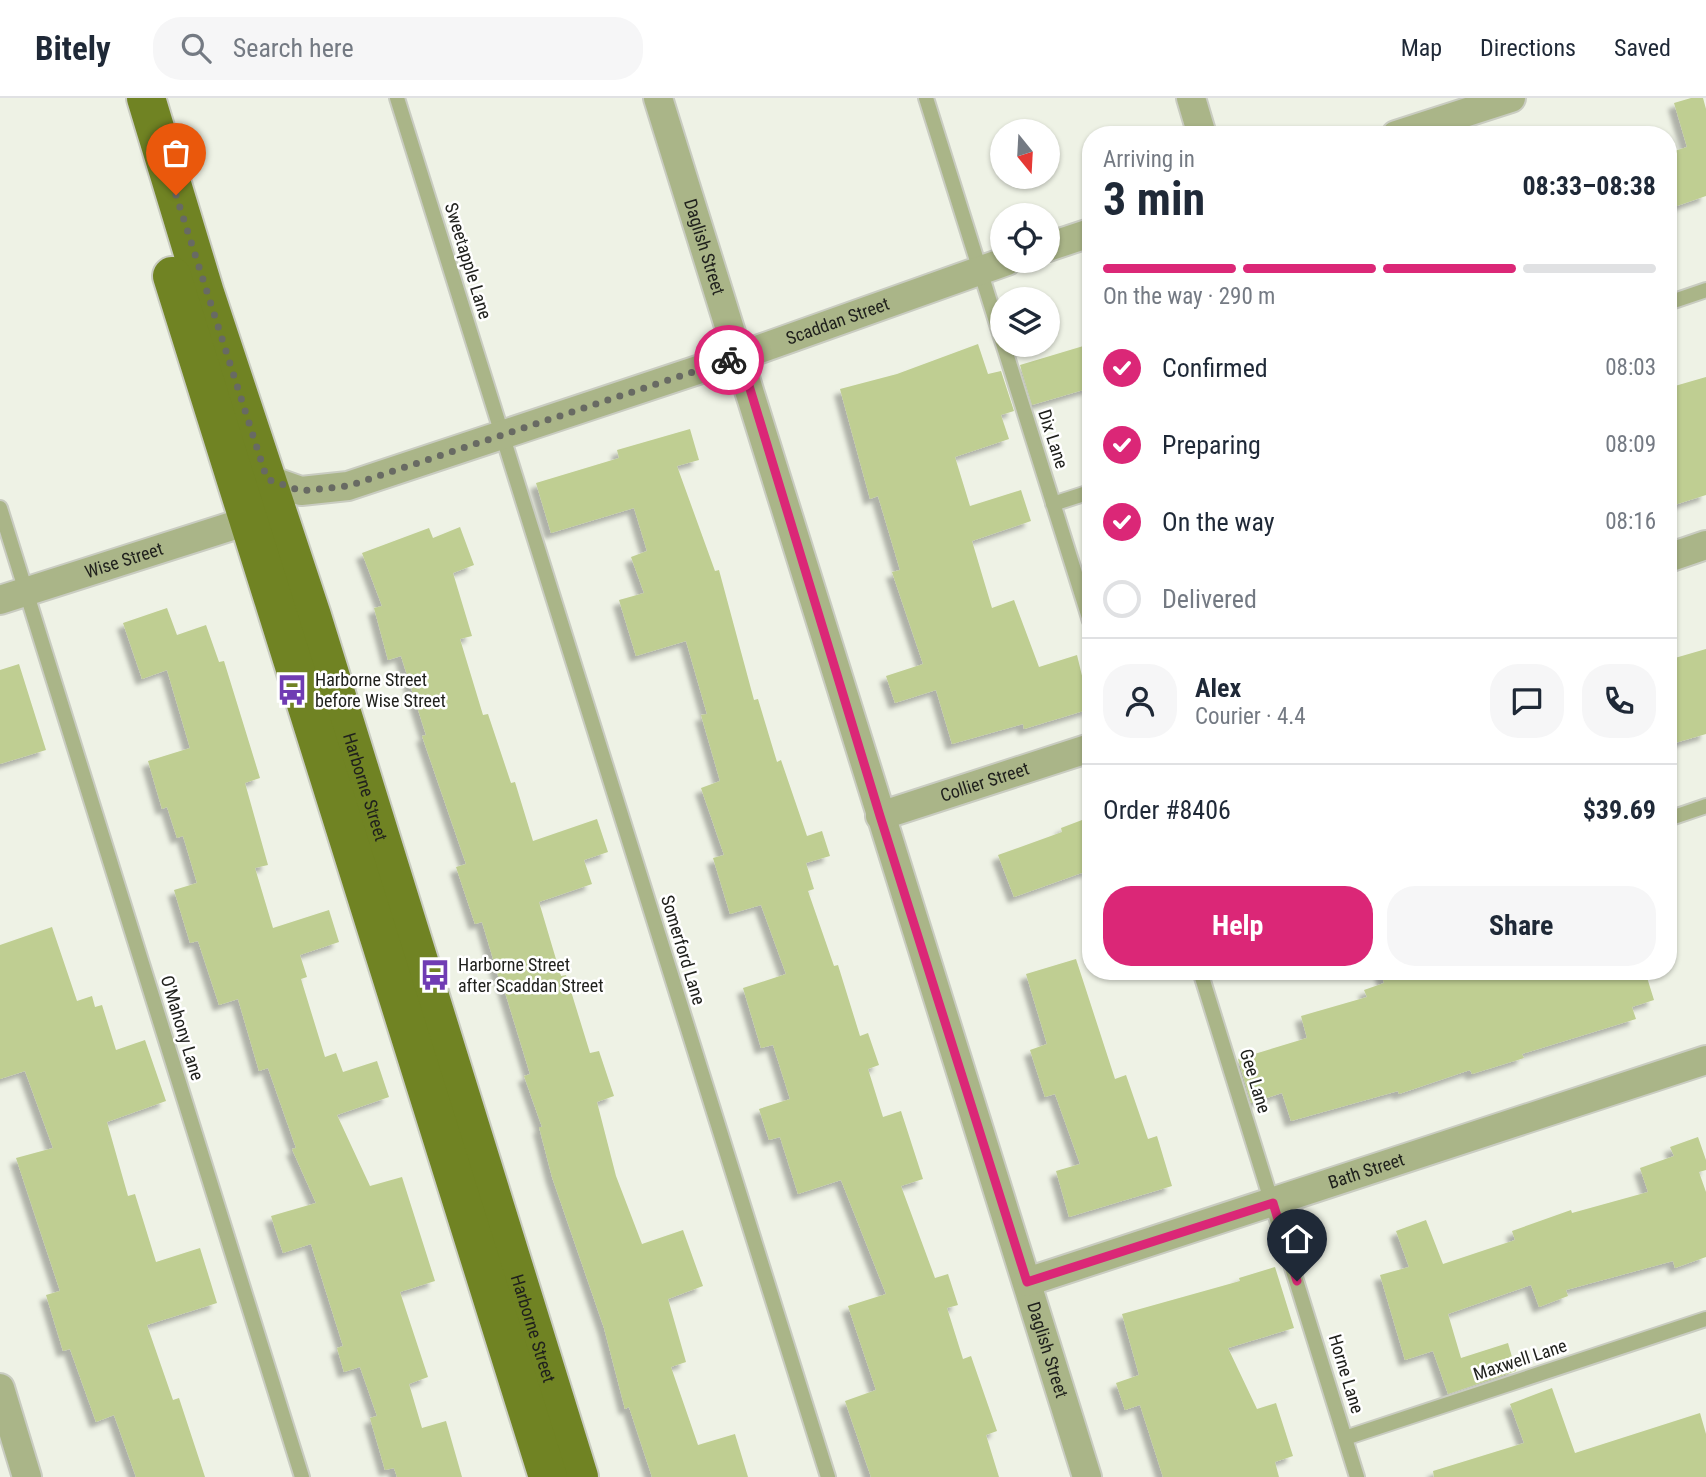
<!DOCTYPE html>
<html lang="en">
<head>
<meta charset="utf-8">
<style>
  body { margin:0; font-family:"Roboto Condensed",sans-serif; background:#f6f6f7; color:#1f2937; height:100vh; display:flex; flex-direction:column; font-size:26px; white-space:nowrap }
  * { box-sizing:border-box; margin:0 }
  p { font-size:23px; color:#747a83 }
  .icon { flex:none; width:38px; height:38px; fill:none; stroke:currentColor; stroke-width:2; stroke-linecap:round; stroke-linejoin:round }
  .map { position:relative; flex:1; overflow:hidden }
  .side { position:absolute; left:1082px; top:28px; width:595px; height:854px; display:flex; flex-direction:column; background:#fff; border-radius:28px; box-shadow:0 2px 5px #0004 }
  .side>* { flex:none }
  .needle { width:46px; rotate:162deg }
  .fabs { position:absolute; left:990px; top:21px; display:grid; gap:14px }
  .fabs a { display:grid; place-items:center; width:70px; height:70px; border-radius:50%; background:#fff; box-shadow:0 2px 5px #0004; font-size:35px }
  .pin { position:absolute; display:grid; place-items:center; width:60px; height:60px; color:#fff; margin:-72px -30px; border-radius:50% 50% 50% 0; rotate:-45deg; box-shadow:0 0 7px #0007 }
  .pin .icon { rotate:45deg }
  .courier { position:absolute; display:grid; place-items:center; width:70px; height:70px; margin:-35px; border:5px solid #db2777; border-radius:50%; background:#fff; color:#222; box-shadow:0 2px 9px #0007 }
  .headline em { font-style:normal; font-weight:700 }
  .headline div { display:flex; flex-direction:column-reverse }
  .headline { display:flex; align-items:center; justify-content:space-between; height:119px; padding:0 21px }
  h1 { font-size:46px; font-weight:700; line-height:52px }
  .bar { display:grid; grid-template-columns:repeat(4,1fr); gap:10px 7px; align-content:center; height:84px; padding:0 21px }
  .bar i { height:9px; border-radius:5px; background:#e0e1e3 }
  .bar .current { background:#db2777 }
  .bar p { grid-column:span 4 }
  .line { display:flex; align-items:center; gap:18px; padding:0 21px; border-top:2px solid #e0e1e3 }
  .line div { flex:1 }
  .round { display:grid; place-items:center; flex:none; width:74px; height:74px; border-radius:28px; background:#f6f6f7 }
  ol { padding:0 21px; list-style:none }
  li { display:flex; align-items:center; gap:21px; height:77px }
  li p { margin-inline-start:auto }
  li .icon { padding:7px; border-radius:50%; background:#db2777; color:#fff; stroke-width:4 }
  li:last-child { color:#747a83 }
  li i { width:38px; height:38px; border:4px solid #e0e1e3; border-radius:50% }
  .button { display:flex; gap:14px; margin-top:auto; padding:14px 21px }
  .button a { flex:1; height:80px; border-radius:28px; background:#db2777; color:#fff; font-size:28px; font-weight:700; line-height:80px; text-align:center }
  .button a+a { background:#f6f6f7; color:#1f2937 }
  header { display:flex; align-items:center; gap:42px; box-sizing:border-box; height:98px; padding:0 35px; background:#fff; border-bottom:2px solid #e0e1e3 }
  header strong { font-size:33px }
  nav { display:flex; gap:38px; margin-inline-start:auto; font-size:24px }
  .search { width:490px; height:63px; background:#f6f6f7; display:flex; align-items:center; gap:18px; box-sizing:border-box; padding:0 24px; border-radius:28px; color:#747a83; font-size:26px }
  .map>svg:first-child { display:block }
  .building { fill:#bfce92; filter:url(#shadow) }
  .lines { fill:none; stroke-linecap:round; stroke-linejoin:round }
  .lane-casing { stroke:#c9ccc1; stroke-width:18 }
  .street-casing { stroke:#c9ccc1; stroke-width:32 }
  .primary-casing { stroke:#c9ccc1; stroke-width:42 }
  .lane { stroke:#aab588; stroke-width:14 }
  .street { stroke:#aab588; stroke-width:28 }
  .primary { stroke:#708323; stroke-width:38 }
  .done { stroke:#686a63; stroke-width:7; stroke-dasharray:0 12.6 }
  .route { stroke:#db2777; stroke-width:9 }
  .labels { text-anchor:middle; stroke-width:5; stroke-linejoin:round; paint-order:stroke }
  .street-label { font-size:18px; fill:#20211d; stroke:#fff }
  .poi-label { font-size:18px; fill:#20211d; stroke:#fff; text-anchor:start }
</style>
</head>
<body>
<header>
<strong>Bitely</strong>
<div class="search"><svg class="icon" aria-label="search" viewBox="0 0 24 24"><circle cx="10" cy="10" r="6"/><path d="M15 15l6 6"/></svg>Search here</div>
<nav><a>Map</a><a>Directions</a><a>Saved</a></nav>
</header>
<div class="map">
<svg width="1706" height="1379" viewBox="0 0 1706 1379">
  <defs>
    <filter id="shadow"><feDropShadow dx="-6" dy="6" stdDeviation="2" flood-color="#0004"/></filter>
  </defs>
  <rect width="100%" height="100%" fill="#eef2e5"/>
  <!-- building -->
  <path class="building" d="M 1691,0 L 1703,0 L 1706,11 L 1706,98 L 1668,111 L 1668,55 L 1687,49 L 1674,5 Z
    M 978,246 L 988,276 L 1001,273 L 1014,313 L 1001,317 L 1009,341 L 955,359 L 970,408 L 1021,392 L 1031,423 L 972,443 L 992,510 L 1014,502 L 1039,569 L 1077,557 L 1090,611 L 1024,631 L 1023,626 L 952,646 L 936,592 L 895,605 L 886,578 L 923,566 L 892,474 L 900,472 L 878,398 L 870,401 L 840,291 L 897,276 Z
    M 1090,246 L 1090,290 L 1032,307 L 1020,267 Z
    M 1706,279 L 1706,397 L 1668,409 L 1668,290 Z
    M 690,331 L 699,362 L 677,368 L 715,473 L 719,472 L 754,602 L 758,601 L 777,664 L 781,662 L 807,738 L 822,733 L 830,758 L 806,765 L 814,791 L 808,793 L 834,868 L 838,867 L 860,938 L 868,935 L 879,967 L 868,971 L 883,1019 L 901,1013 L 923,1081 L 901,1088 L 935,1180 L 948,1176 L 958,1207 L 947,1210 L 963,1261 L 971,1258 L 997,1333 L 986,1337 L 999,1379 L 871,1379 L 845,1303 L 876,1292 L 848,1208 L 886,1196 L 841,1082 L 798,1096 L 780,1039 L 769,1042 L 759,1011 L 790,1001 L 773,947 L 761,950 L 743,890 L 786,876 L 761,807 L 730,816 L 713,760 L 724,757 L 701,690 L 720,683 L 701,617 L 707,616 L 686,543 L 636,558 L 619,502 L 644,495 L 631,459 L 647,453 L 634,410 L 551,435 L 536,385 L 619,360 L 617,352 Z
    M 460,429 L 474,467 L 453,475 L 472,538 L 460,541 L 483,617 L 488,616 L 511,685 L 515,684 L 533,743 L 597,721 L 608,754 L 584,762 L 592,786 L 539,804 L 561,878 L 566,877 L 590,955 L 599,953 L 614,998 L 597,1004 L 616,1078 L 642,1146 L 683,1132 L 703,1188 L 668,1201 L 686,1264 L 671,1269 L 698,1347 L 735,1336 L 748,1379 L 652,1379 L 629,1309 L 625,1311 L 604,1230 L 552,1079 L 539,1029 L 542,1029 L 524,978 L 530,976 L 501,881 L 499,881 L 482,824 L 475,826 L 456,769 L 466,766 L 422,638 L 426,637 L 401,558 L 388,562 L 374,510 L 382,508 L 362,455 L 429,430 L 433,440 Z
    M 167,510 L 177,537 L 206,527 L 219,564 L 224,563 L 260,680 L 245,685 L 268,767 L 255,770 L 273,830 L 329,812 L 339,844 L 300,857 L 307,879 L 301,881 L 325,959 L 336,955 L 343,974 L 377,963 L 389,999 L 337,1017 L 370,1088 L 402,1079 L 435,1183 L 400,1194 L 428,1279 L 409,1286 L 422,1330 L 446,1323 L 462,1379 L 397,1379 L 394,1370 L 385,1372 L 370,1320 L 377,1318 L 360,1269 L 344,1274 L 337,1250 L 343,1248 L 311,1146 L 283,1155 L 271,1118 L 316,1105 L 292,1051 L 296,1050 L 268,970 L 259,973 L 238,901 L 219,907 L 198,843 L 190,845 L 174,792 L 197,785 L 183,738 L 177,740 L 167,709 L 162,711 L 148,663 L 190,650 L 167,572 L 142,581 L 123,525 Z
    M 1706,551 L 1706,636 L 1668,647 L 1668,562 Z
    M 19,566 L 46,652 L 0,666 L 0,572 Z
    M 1090,719 L 1090,772 L 1014,799 L 998,757 L 1062,734 L 1061,730 Z
    M 52,829 L 77,903 L 92,898 L 95,909 L 102,907 L 116,952 L 145,942 L 166,1003 L 107,1024 L 128,1098 L 135,1096 L 156,1164 L 200,1150 L 217,1205 L 147,1227 L 173,1302 L 179,1300 L 205,1379 L 136,1379 L 114,1317 L 96,1324 L 70,1251 L 63,1253 L 46,1197 L 60,1193 L 16,1060 L 53,1050 L 25,973 L 0,981 L 0,847 Z
    M 1076,861 L 1115,981 L 1126,977 L 1148,1041 L 1157,1038 L 1172,1088 L 1069,1119 L 1056,1073 L 1080,1066 L 1055,996 L 1045,999 L 1030,952 L 1047,946 L 1026,876 Z
    M 1380,873 L 1645,873 L 1654,902 L 1632,909 L 1636,921 L 1522,956 L 1524,960 L 1472,976 L 1470,972 L 1399,996 L 1398,993 L 1291,1023 L 1282,995 L 1251,1005 L 1238,961 L 1307,940 L 1301,918 L 1367,899 L 1364,892 L 1384,885 Z
    M 1698,1039 L 1706,1062 L 1706,1072 L 1699,1074 L 1706,1094 L 1706,1159 L 1675,1170 L 1673,1163 L 1566,1192 L 1568,1198 L 1539,1209 L 1531,1187 L 1448,1216 L 1461,1260 L 1508,1245 L 1516,1273 L 1448,1296 L 1433,1253 L 1405,1262 L 1380,1177 L 1409,1169 L 1396,1133 L 1426,1122 L 1443,1166 L 1515,1142 L 1512,1133 L 1571,1112 L 1572,1115 L 1648,1094 L 1640,1070 L 1674,1058 L 1670,1049 Z
    M 1275,1169 L 1294,1230 L 1228,1250 L 1257,1311 L 1276,1305 L 1293,1358 L 1275,1364 L 1279,1379 L 1163,1379 L 1140,1307 L 1125,1312 L 1116,1285 L 1139,1277 L 1122,1216 L 1240,1183 L 1239,1180 Z
    M 1552,1290 L 1575,1355 L 1700,1315 L 1706,1336 L 1706,1379 L 1434,1379 L 1433,1373 L 1524,1345 L 1510,1306 Z"/>
  <g class="lines">
    <defs>
      <path id="lane" d="M 397,0 L 828,1379
        M 926,0 L 1090,523
        M 1668,205 L 1706,192
        M 1053,406 L 1090,394
        M 0,410 L 302,1379
        M 1668,721 L 1706,708
        M 1200,873 L 1357,1379
        M 1345,1340 L 1706,1221"/>
      <g id="street">
        <path id="s1" d="M 658,0 L 1087,1379"/>
        <path d="M 1191,0 L 1202,37"/>
        <path d="M 1396,37 L 1511,0"/>
        <path d="M 1048,149 L 1090,135"/>
        <path id="s2" d="M 267,381 L 301,393 L 348,388 L 740,258 L 1007,163"/>
        <path d="M 1668,460 L 1706,447"/>
        <path id="s3" d="M 0,502 L 248,423"/>
        <path id="s4" d="M 880,718 L 1090,650"/>
        <path id="s5" d="M 1027,1184 L 1706,962"/>
        <path d="M 0,1290 L 27,1379"/>
      </g>
      <g id="primary">
        <path id="s6" d="M 146,0 L 205,195 L 312,518 L 579,1379"/>
        <path d="M 172,178 L 548,1379"/>
      </g>
    </defs>
    <!-- lane casing -->
    <use href="#lane" class="lane-casing"/>
    <!-- street casing -->
    <use href="#street" class="street-casing"/>
    <!-- primary casing -->
    <use href="#primary" class="primary-casing"/>
    <!-- lane -->
    <use href="#lane" class="lane"/>
    <!-- street -->
    <use href="#street" class="street"/>
    <!-- primary -->
    <use href="#primary" class="primary"/>
  </g>
  <g class="lines">
    <!-- done -->
    <path class="done" d="M 176,97 L 267,381 L 301,393 L 348,388 L 729,262"/>
    <!-- route -->
    <path class="route" d="M 729,262 L 740,258 L 880,718 L 1027,1184 L 1273,1105 L 1297,1183"/>
  </g>
  <!-- icons -->
  <defs>
    <symbol id="bus-bare" viewBox="-9 -9 18 18"><path d="M-5-6H5V4H4V6H2V4H-2V6H-4V4H-5ZM-3.5-4V0h7V-4ZM-3.5 1.2v1.5H-2V1.2ZM2 1.2v1.5H3.5V1.2Z" fill="#703cb3" stroke="#fff" stroke-width="2.5" paint-order="stroke"/></symbol>
  </defs>
  <g fill-rule="evenodd">
    <use href="#bus-bare" x="270" y="570" width="44" height="44"/>
    <use href="#bus-bare" x="413" y="855" width="44" height="44"/>
  </g>
  <g class="labels">
    <!-- street labels -->
    <g class="street-label">
      <text dy="6" stroke="none"><textPath href="#s1" startOffset="156">Daglish Street</textPath></text>
      <text transform="translate(468 163) rotate(73)" y="6">Sweetapple Lane</text>
      <text dy="6" stroke="none"><textPath href="#s2" startOffset="600">Scaddan Street</textPath></text>
      <text transform="translate(1053 341) rotate(72)" y="6">Dix Lane</text>
      <text dy="6" stroke="none"><textPath href="#s3" startOffset="130">Wise Street</textPath></text>
      <text dy="6" stroke="none"><textPath href="#s4" startOffset="110">Collier Street</textPath></text>
      <text dy="6" stroke="none"><textPath href="#s6" startOffset="723">Harborne Street</textPath></text>
      <text transform="translate(683 852) rotate(73)" y="6">Somerford Lane</text>
      <text transform="translate(182 930) rotate(73)" y="6">O'Mahony Lane</text>
      <text transform="translate(1255 983) rotate(73)" y="6">Gee Lane</text>
      <text dy="6" stroke="none"><textPath href="#s5" startOffset="357">Bath Street</textPath></text>
      <text dy="6" stroke="none"><textPath href="#s6" startOffset="1290">Harborne Street</textPath></text>
      <text dy="6" stroke="none"><textPath href="#s1" startOffset="1311">Daglish Street</textPath></text>
      <text transform="translate(1520 1262) rotate(-18)" y="6">Maxwell Lane</text>
      <text transform="translate(1346 1276) rotate(73)" y="6">Horne Lane</text>
    </g>
    <!-- poi labels -->
    <g class="poi-label">
      <text x="315" y="588">Harborne Street<tspan x="315" dy="21">before Wise Street</tspan></text>
      <text x="458" y="873">Harborne Street<tspan x="458" dy="21">after Scaddan Street</tspan></text>
    </g>
  </g>
</svg>
<div class="fabs">
<a><svg class="needle" viewBox="-14 -14 28 28"><path d="M0-13l5 13h-10z" fill="#e53935"/><path d="M0 13l5-13h-10z" fill="#747a83"/></svg></a>
<a><svg class="icon" aria-label="locate" viewBox="0 0 24 24"><circle cx="12" cy="12" r="6"/><path d="M12 2v4M12 18v4M2 12h4M18 12h4"/></svg></a>
<a><svg class="icon" aria-label="layers" viewBox="0 0 24 24"><path d="M12 4l9 5-9 5-9-5zM3 14l9 5 9-5"/></svg></a>
</div>
<div class="pin" style="left:176px;top:97px;background:#ea580c"><svg class="icon" aria-label="bag" viewBox="0 0 24 24"><path d="M5 8h14l-1 12H6zM9 8a3 3 0 0 1 6 0"/></svg></div>
<div class="pin" style="left:1297px;top:1183px;background:#1f2937"><svg class="icon" aria-label="home" viewBox="0 0 24 24"><path d="M3 11l9-7 9 7M6 9v11h12V9"/></svg></div>
<div class="courier" style="left:729px;top:262px"><svg class="icon" aria-label="bike" viewBox="0 0 24 24"><circle cx="6" cy="16" r="4"/><circle cx="18" cy="16" r="4"/><path d="M6 16l4-8h5l3 8M10 8l3 8H6M13 5h3"/></svg></div>
<section class="side">
<div class="headline"><div><h1>3 min</h1><p>Arriving in</p></div><em>08:33–08:38</em></div>
<div class="bar"><i class="current"></i><i class="current"></i><i class="current"></i><i></i><p>On the way · 290 m</p></div>
<ol>
<li><svg class="icon" aria-label="check" viewBox="0 0 24 24"><path d="M5 12l5 5 9-10"/></svg>Confirmed<p>08:03</p></li>
<li><svg class="icon" aria-label="check" viewBox="0 0 24 24"><path d="M5 12l5 5 9-10"/></svg>Preparing<p>08:09</p></li>
<li><svg class="icon" aria-label="check" viewBox="0 0 24 24"><path d="M5 12l5 5 9-10"/></svg>On the way<p>08:16</p></li>
<li><i></i>Delivered</li>
</ol>
<div class="line" style="height:126px"><a class="round"><svg class="icon" aria-label="person" viewBox="0 0 24 24"><circle cx="12" cy="8" r="4"/><path d="M4 21q1-7 8-7t8 7"/></svg></a><div><b>Alex</b><p>Courier · 4.4</p></div><a class="round"><svg class="icon" aria-label="chat" viewBox="0 0 24 24"><path d="M4 5h16v11H9l-5 4z"/></svg></a><a class="round"><svg class="icon" aria-label="phone" viewBox="0 0 24 24"><path d="M5 4h4l2 5-3 2q2 4 5 5l2-3 5 2v4C11 20 4 13 5 4z"/></svg></a></div>
<div class="line" style="height:91px"><div>Order #8406</div><b>$39.69</b></div>
<div class="button"><a>Help</a><a>Share</a></div>
</section>
</div>
</body>
</html>
